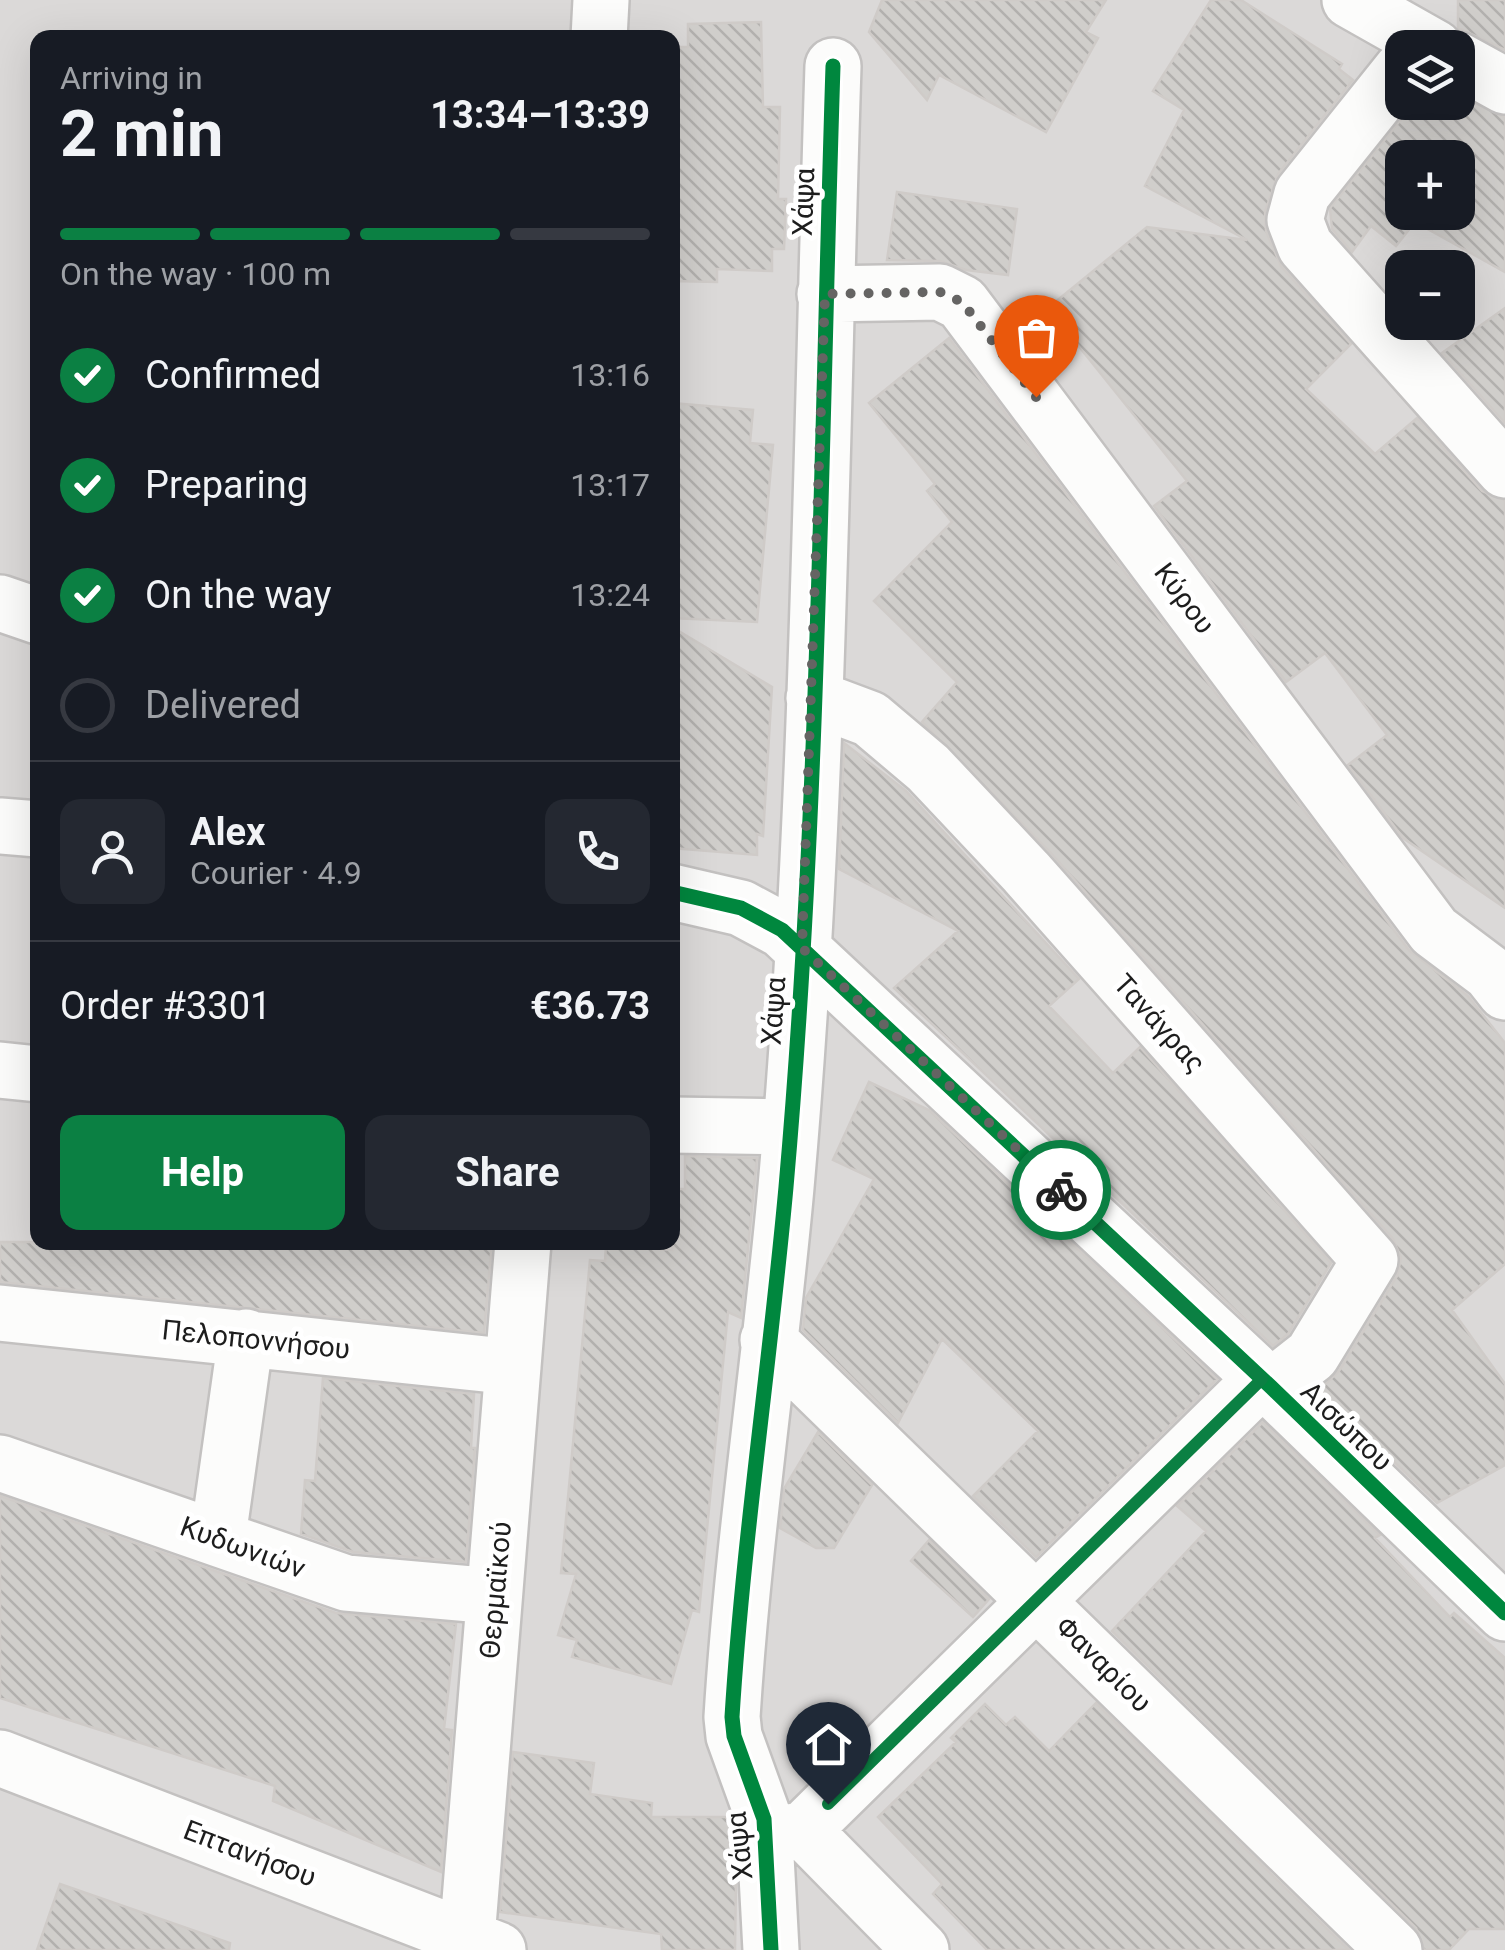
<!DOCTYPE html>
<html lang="en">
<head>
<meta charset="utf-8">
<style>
  body { margin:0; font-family:Roboto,sans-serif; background:#242831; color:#f1f3f6; height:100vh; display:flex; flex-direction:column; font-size:38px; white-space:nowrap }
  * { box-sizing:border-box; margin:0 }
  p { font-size:32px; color:#9ea1a6 }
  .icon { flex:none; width:55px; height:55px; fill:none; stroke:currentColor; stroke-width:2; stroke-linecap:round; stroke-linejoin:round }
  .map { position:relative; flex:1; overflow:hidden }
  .details { position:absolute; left:30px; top:30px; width:650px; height:1220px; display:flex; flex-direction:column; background:#171b24; border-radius:20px; box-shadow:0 10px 40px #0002 }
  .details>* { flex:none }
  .fabs { position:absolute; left:1385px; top:30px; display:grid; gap:20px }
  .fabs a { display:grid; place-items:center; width:90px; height:90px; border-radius:20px; background:#171b24; box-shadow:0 10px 40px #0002; font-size:50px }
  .pin { position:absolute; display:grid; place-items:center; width:85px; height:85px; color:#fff; margin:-102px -42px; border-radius:50% 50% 50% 0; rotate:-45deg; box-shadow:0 0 10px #0007 }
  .pin .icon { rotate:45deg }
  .courier { position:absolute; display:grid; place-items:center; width:100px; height:100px; margin:-50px; border:8px solid #0b8043; border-radius:50%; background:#fff; color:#222; box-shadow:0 2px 12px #0007 }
  .overview em { font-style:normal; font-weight:700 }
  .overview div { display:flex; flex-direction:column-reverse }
  .overview { display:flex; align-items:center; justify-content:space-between; height:170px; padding:0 30px }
  h1 { font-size:65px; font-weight:700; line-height:75px }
  .bar { display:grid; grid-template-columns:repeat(4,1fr); gap:15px 10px; align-content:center; height:120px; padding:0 30px }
  .bar i { height:12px; border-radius:8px; background:#363941 }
  .bar .on { background:#0b8043 }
  .bar p { grid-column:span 4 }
  .line { display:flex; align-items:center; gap:25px; padding:0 30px; border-top:2px solid #363941 }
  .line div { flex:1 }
  .round { display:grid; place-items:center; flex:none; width:105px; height:105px; border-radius:20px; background:#242831 }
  ol { padding:0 30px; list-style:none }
  li { display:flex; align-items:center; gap:30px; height:110px }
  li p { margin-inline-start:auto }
  li .icon { padding:10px; border-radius:50%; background:#0b8043; color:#fff; stroke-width:4 }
  li:last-child { color:#9ea1a6 }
  li i { width:55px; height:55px; border:5px solid #363941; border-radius:50% }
  .primary-button { display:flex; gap:20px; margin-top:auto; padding:20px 30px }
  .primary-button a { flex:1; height:115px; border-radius:20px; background:#0b8043; color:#fff; font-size:40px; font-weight:700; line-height:115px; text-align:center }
  .primary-button a+a { background:#242831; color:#f1f3f6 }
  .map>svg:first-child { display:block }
  .residential { fill:#dbd9d8; fill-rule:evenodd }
  .building { fill:url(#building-back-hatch); stroke:#cfcbc8; stroke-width:2.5; fill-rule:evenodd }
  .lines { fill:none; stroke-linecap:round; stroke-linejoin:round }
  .minor-casing { stroke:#c3c1c0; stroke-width:60 }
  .minor { stroke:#fcfcfb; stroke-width:55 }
  .cycleway-casing { stroke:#fff; stroke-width:21 }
  .cycleway { stroke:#00873e; stroke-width:15 }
  .done { stroke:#656463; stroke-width:10; stroke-dasharray:0 18 }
  .route { stroke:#0b8043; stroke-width:12 }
  .labels { text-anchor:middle; stroke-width:10; stroke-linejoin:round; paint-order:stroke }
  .street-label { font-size:28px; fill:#1d1d1d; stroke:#fff }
</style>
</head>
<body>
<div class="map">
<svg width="1505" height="1950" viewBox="0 0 1505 1950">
  <defs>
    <pattern id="building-back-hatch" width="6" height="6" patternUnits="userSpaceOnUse" patternTransform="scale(2.5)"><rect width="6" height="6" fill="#d0cecb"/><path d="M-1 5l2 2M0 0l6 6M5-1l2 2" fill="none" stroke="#b2b0ae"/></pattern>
  </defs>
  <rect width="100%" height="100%" fill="#ece9e6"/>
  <!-- residential -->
  <path class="residential" d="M 0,0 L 1505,0 L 1505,1950 L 0,1950 ZM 38,38 L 672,38 L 672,1242 L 38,1242 ZM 1402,48 L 1458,48 L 1458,102 L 1402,102 ZM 1402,158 L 1458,158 L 1458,212 L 1402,212 ZM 1402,268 L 1458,268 L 1458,322 L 1402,322 Z"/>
  <!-- building -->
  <path class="building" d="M 882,0 L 1106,0 L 1086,32 L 1098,38 L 1046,132 L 939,75 L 927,100 L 869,32 Z
    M 1211,0 L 1241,0 L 1342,64 L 1339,69 L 1353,80 L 1278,174 L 1265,212 L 1266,231 L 1281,266 L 1351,344 L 1306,389 L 1375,454 L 1417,418 L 1482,491 L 1505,500 L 1505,908 L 1403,838 L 1348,765 L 1387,735 L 1325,653 L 1286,682 L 1154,506 L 1187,481 L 1048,308 L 1147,227 L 1247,240 L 1145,186 L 1184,110 L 1153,91 Z
    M 1458,0 L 1505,0 L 1505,50 L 1458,28 Z
    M 761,22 L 763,107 L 780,107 L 778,199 L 786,199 L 784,249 L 772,249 L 772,271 L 717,269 L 717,282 L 672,281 L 672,165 L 678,165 L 676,47 L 688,47 L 688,24 Z
    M 1458,95 L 1505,117 L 1505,272 L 1415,222 L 1396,246 L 1371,226 L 1352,252 L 1332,229 L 1330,208 L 1415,102 L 1458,102 ZM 1402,158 L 1458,158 L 1458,212 L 1402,212 Z
    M 897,192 L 1017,209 L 1008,275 L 966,270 L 940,261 L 887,260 Z
    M 1505,308 L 1505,423 L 1442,353 Z
    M 949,338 L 1409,950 L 1468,996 L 1505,1043 L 1505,1264 L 1452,1310 L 1505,1384 L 1505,1465 L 1437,1503 L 1319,1390 L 1339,1371 L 1397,1276 L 1401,1258 L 1393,1239 L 1049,851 L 922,722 L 957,682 L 874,601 L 952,522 L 927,491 L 935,484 L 869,403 Z
    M 672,403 L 753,410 L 750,443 L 773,445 L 757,622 L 672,618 Z
    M 672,627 L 772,687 L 763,836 L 757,834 L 757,855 L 672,848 Z
    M 844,743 L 906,791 L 1079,979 L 1049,1006 L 1113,1073 L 1140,1047 L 1331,1263 L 1288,1334 L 1273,1346 L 894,988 L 958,931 L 839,869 Z
    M 869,1082 L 929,1110 L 1217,1379 L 1036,1557 L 973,1496 L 1038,1431 L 942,1339 L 898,1423 L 803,1330 L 806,1298 L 874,1179 L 833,1160 Z
    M 685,1156 L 757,1158 L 741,1318 L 728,1312 L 699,1612 L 692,1610 L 671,1684 L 572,1657 L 577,1640 L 558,1635 L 576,1574 L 561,1573 L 590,1260 L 605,1261 L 606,1245 L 672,1250 L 672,1189 L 685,1189 Z
    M 0,1242 L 492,1242 L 484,1333 L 0,1282 Z
    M 323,1378 L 474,1394 L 471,1448 L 475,1448 L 466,1562 L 353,1552 L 301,1534 L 305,1480 L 315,1481 Z
    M 1263,1422 L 1380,1535 L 1375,1538 L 1450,1617 L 1454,1613 L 1505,1658 L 1505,1929 L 1469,1929 L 1449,1950 L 1424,1950 L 1416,1928 L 1112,1631 L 1206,1531 L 1177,1506 Z
    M 818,1432 L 872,1485 L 834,1548 L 816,1548 L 780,1528 L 784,1489 Z
    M 0,1496 L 336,1613 L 456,1624 L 444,1729 L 452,1730 L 441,1872 L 273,1801 L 275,1786 L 0,1698 Z
    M 929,1540 L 989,1599 L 973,1617 L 911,1561 Z
    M 1096,1703 L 1349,1950 L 987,1950 L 933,1894 L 942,1884 L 878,1817 L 956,1742 L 951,1738 L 985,1704 L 1006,1725 L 1015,1717 L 1049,1751 Z
    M 513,1752 L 594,1763 L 590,1794 L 652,1803 L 651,1817 L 730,1817 L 736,1879 L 735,1950 L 662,1950 L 661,1934 L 500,1912 Z
    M 60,1884 L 230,1943 L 229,1950 L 37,1950 Z"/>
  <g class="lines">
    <defs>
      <path id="minor" d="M 1350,0 L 1435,48
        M 599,38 L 601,0
        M 1458,60 L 1505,86
        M 1402,69 L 1302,194 L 1295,220 L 1305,246 L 1505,470
        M 825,294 L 940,292 L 962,303 L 1434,931 L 1490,973 L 1505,992
        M 0,603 L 38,616
        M 814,698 L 870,719 L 928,768 L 1026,872 L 1370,1260 L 1312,1355 L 1271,1387
        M 0,826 L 38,829
        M 672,892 L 741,908 L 782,930 L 1271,1387 L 1505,1613
        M 0,1070 L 38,1074
        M 672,1125 L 790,1127
        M 0,1313 L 513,1367
        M 768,1340 L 1394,1950
        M 0,1463 L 346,1583 L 494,1596
        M 218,1537 L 246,1337
        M 0,1758 L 498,1950
        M 803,1830 L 1262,1379
        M 766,1835 L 803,1830 L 921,1950
        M 467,1938 L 523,1242
        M 771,1950 L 764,1819 L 734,1736 L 732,1717 C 743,1540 770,1364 786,1187 C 819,815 821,440 833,66"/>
    </defs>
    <!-- minor casing -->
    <use href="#minor" class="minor-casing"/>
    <!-- minor -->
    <use href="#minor" class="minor"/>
    <defs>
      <path id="cycleway" d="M 672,892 L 741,908 L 782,930 L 1271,1387 L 1505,1613
        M 771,1950 L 764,1819 L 734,1736 L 732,1717 C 743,1540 770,1364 786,1187 C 819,815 821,440 833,66"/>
    </defs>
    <!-- cycleway casing -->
    <use href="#cycleway" class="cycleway-casing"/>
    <!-- cycleway -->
    <use href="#cycleway" class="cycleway"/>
  </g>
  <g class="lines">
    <!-- done -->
    <path class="done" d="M 1036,397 L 962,302 L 940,292 L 825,294 L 802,948 L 1061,1190"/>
    <!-- route -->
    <path class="route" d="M 828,1804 L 1262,1379 L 1061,1190"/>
  </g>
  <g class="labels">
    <!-- street labels -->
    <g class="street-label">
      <text transform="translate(803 202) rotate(-88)" y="10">Χάψα</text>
      <text transform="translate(1185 598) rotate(53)" y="10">Κύρου</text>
      <text transform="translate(773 1011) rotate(-86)" y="10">Χάψα</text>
      <text transform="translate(1160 1023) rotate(48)" y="10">Τανάγρας</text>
      <text transform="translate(256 1339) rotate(6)" y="10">Πελοποννήσου</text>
      <text transform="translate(1347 1426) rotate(44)" y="10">Αισώπου</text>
      <text transform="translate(243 1547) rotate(20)" y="10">Κυδωνιών</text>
      <text transform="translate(495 1590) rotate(-85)" y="10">Θερμαϊκού</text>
      <text transform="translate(1104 1664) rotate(45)" y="10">Φαναρίου</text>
      <text transform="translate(739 1846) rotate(-96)" y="10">Χάψα</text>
      <text transform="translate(250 1853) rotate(21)" y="10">Επτανήσου</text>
    </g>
  </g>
</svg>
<div class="fabs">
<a><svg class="icon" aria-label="layers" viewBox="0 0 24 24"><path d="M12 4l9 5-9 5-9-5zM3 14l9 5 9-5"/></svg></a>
<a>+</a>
<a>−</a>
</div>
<div class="pin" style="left:1036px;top:397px;background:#ea580c"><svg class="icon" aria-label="bag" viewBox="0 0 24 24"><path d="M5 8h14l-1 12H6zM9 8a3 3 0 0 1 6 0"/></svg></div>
<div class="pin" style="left:828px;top:1804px;background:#1f2937"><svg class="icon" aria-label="home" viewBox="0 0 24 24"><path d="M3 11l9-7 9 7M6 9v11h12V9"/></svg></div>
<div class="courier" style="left:1061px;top:1190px"><svg class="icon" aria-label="bike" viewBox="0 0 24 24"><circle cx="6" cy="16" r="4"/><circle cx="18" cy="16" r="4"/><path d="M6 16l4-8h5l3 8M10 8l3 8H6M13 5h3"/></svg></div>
<section class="details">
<div class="overview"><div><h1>2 min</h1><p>Arriving in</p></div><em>13:34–13:39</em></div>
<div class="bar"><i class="on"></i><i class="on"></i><i class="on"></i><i></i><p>On the way · 100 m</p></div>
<ol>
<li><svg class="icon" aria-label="check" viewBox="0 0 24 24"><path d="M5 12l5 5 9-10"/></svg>Confirmed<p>13:16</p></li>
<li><svg class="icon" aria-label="check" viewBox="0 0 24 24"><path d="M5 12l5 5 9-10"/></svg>Preparing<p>13:17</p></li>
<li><svg class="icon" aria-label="check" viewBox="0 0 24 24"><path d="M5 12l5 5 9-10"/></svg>On the way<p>13:24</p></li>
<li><i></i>Delivered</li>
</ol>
<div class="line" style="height:180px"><a class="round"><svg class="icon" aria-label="person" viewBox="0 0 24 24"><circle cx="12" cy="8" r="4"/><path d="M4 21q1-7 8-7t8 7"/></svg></a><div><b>Alex</b><p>Courier · 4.9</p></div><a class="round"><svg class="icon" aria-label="phone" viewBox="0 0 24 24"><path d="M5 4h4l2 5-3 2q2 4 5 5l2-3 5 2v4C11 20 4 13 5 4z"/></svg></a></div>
<div class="line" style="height:130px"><div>Order #3301</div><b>€36.73</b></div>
<div class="primary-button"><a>Help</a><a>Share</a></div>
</section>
</div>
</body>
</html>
